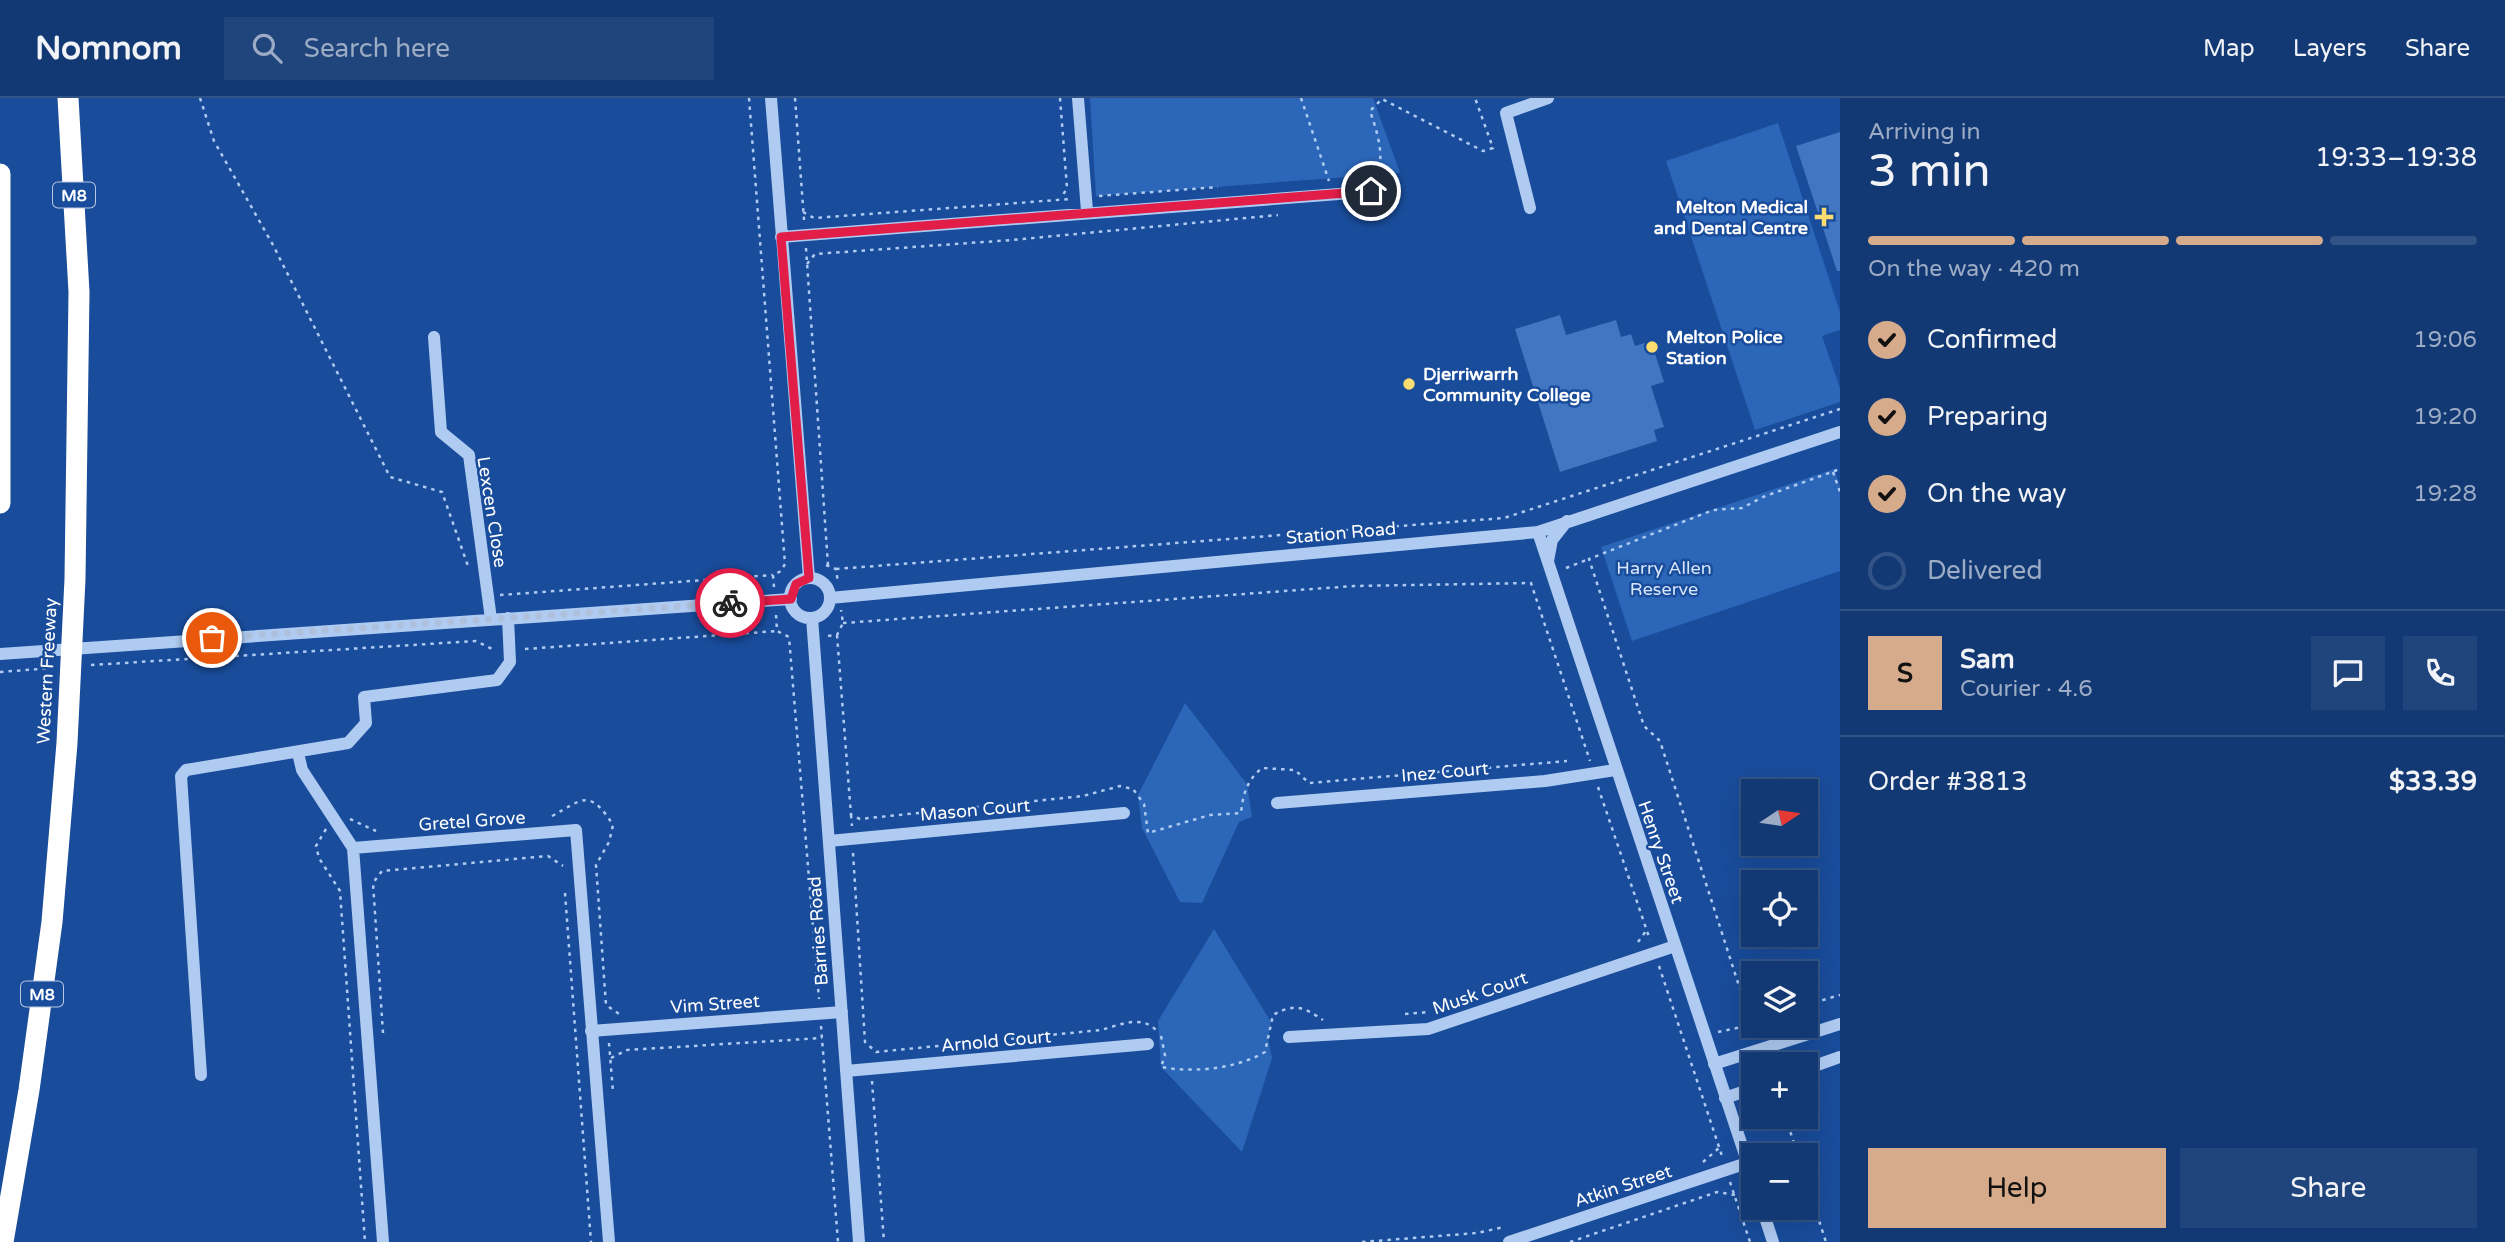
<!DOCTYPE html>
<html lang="en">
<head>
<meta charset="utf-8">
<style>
  body { margin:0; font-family:"Varela Round",sans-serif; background:#20447c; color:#f1f3f6; height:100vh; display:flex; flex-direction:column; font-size:26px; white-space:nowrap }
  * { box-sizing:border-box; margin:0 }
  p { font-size:23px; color:#9dacc5 }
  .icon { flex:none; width:38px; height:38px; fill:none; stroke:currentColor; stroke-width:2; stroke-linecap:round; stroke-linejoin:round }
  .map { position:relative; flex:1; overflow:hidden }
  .sheet { display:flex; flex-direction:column; background:#133974; width:665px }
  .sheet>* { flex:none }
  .needle { width:46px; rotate:77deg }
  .tools { position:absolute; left:1741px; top:681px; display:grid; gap:14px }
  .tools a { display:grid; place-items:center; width:77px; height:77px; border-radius:0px; background:#133974; box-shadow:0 7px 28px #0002,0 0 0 2px #325386; font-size:35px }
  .pin { position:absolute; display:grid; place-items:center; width:60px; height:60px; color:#fff; margin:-30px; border:4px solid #fff; border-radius:50%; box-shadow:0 2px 7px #0007 }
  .courier { position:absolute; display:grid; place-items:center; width:70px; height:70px; margin:-35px; border:5px solid #e11d48; border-radius:50%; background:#fff; color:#222; box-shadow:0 2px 9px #0007 }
  .summary em { font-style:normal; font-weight:600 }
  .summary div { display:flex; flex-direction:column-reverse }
  .summary { display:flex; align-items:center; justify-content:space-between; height:119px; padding:0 28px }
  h1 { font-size:46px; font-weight:600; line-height:52px }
  .bar { display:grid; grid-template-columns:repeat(4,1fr); gap:10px 7px; align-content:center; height:84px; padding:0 28px }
  .bar i { height:9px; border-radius:5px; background:#325386 }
  .bar .active { background:#d6ab8b }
  .bar p { grid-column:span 4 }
  .line { display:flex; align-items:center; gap:18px; padding:0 28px; border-top:2px solid #325386 }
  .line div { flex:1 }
  .round { display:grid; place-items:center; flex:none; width:74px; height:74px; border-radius:0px; background:#20447c }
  ol { padding:0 28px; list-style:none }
  li { display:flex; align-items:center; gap:21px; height:77px }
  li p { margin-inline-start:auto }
  li .icon { padding:7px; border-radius:50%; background:#d6ab8b; color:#111; stroke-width:4 }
  li:last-child { color:#9dacc5 }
  li i { width:38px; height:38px; border:4px solid #325386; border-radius:50% }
  .cta { display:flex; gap:14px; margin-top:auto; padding:14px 28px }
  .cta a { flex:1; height:80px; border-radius:0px; background:#d6ab8b; color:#111; font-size:28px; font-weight:600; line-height:80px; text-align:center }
  .cta a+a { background:#20447c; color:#f1f3f6 }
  header { display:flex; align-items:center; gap:42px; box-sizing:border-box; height:98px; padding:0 35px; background:#133974; border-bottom:2px solid #325386 }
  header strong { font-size:33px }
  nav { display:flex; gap:38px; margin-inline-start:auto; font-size:24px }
  .search { width:490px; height:63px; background:#20447c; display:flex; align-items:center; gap:18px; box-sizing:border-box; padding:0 24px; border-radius:0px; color:#9dacc5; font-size:26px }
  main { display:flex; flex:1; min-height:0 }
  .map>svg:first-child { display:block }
  .green { fill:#2c66b9 }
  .building { fill:#4176c2 }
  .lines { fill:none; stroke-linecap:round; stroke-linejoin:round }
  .path { stroke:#afcbf2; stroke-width:2.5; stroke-dasharray:3.5 5; stroke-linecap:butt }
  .minor { stroke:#afcbf2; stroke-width:12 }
  .highway { stroke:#fff; stroke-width:21 }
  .done { stroke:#aec0dc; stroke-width:7; stroke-dasharray:0 12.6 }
  .route { stroke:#e11d48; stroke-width:9 }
  .poi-dot { fill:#ffdc70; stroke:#194c9b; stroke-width:2.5 }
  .labels { text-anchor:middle; stroke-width:5; stroke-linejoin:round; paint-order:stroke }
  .shield { fill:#194c9b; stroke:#bac9e1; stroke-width:2 }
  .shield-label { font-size:16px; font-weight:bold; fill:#fff }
  .poi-label { font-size:18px; font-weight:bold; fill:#fff; stroke:#194c9b; text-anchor:start }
  .street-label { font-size:18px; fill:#fff; stroke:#194c9b }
  .park-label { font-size:18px; fill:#d7e6fc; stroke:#194c9b }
</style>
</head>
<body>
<header>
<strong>Nomnom</strong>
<div class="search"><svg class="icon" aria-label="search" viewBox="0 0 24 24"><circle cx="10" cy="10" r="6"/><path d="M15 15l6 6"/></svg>Search here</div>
<nav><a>Map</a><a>Layers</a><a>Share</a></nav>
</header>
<main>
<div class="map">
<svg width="1840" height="1144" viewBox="0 0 1840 1144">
  <rect width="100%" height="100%" fill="#194c9b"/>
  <!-- green -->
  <path class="green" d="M 1090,0 L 1373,0 L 1400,75 L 1096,98 Z
    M 1778,25 L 1840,214 L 1840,232 L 1822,238 L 1840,290 L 1840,304 L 1755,332 L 1666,63 Z
    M 1834,371 L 1840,388 L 1840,473 L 1632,543 L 1601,449 Z
    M 1185,605 L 1247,686 L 1252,719 L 1239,724 L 1202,805 L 1180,804 L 1142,730 L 1138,697 Z
    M 1214,831 L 1271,924 L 1268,941 L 1272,960 L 1242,1054 L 1161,969 L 1158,923 Z"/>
  <!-- building -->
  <path class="building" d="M 1840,34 L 1840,173 L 1837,173 L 1796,48 Z
    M 1560,217 L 1566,237 L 1616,222 L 1621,239 L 1631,236 L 1635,248 L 1651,243 L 1664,284 L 1651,288 L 1664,329 L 1654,332 L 1657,343 L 1560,374 L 1515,231 Z"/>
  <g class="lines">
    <!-- path -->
    <path class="path" d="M 200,0 L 214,43 L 273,147 L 390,379 L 442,394 L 468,468
      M 749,0 L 785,466 L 781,473 L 773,477 L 774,489
      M 795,0 L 804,122
      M 1060,0 L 1067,90 L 1061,100
      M 1301,0 L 1329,83
      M 1375,77 C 1387,63 1376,30 1370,13 L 1382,1 L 1483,53 L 1493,50 L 1475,0
      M 1099,98 L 1218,89
      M 803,114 L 814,120 L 1071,101
      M 806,150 L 828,467
      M 807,166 L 815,156 L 1012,142 L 1278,117
      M 1833,374 L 1840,394
      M 826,467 L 836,471 L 838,485
      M 1566,470 L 1589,461
      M 836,471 L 1504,420 L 1840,311
      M 500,497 L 773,477
      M 776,517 L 777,533 L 789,539 L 819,901
      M 843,525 L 1354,488 L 1531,485 L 1590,663
      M 837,537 L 851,717 L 860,721 L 1083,698 L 1120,688 L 1133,691 L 1144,706 L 1148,735 L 1210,717 L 1241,715 C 1243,696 1247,682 1262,670 L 1295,672 L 1309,685 L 1567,663
      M 828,538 L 837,537 L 843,525 L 841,512
      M 525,551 L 777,533
      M 91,567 L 476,543 L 494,552
      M 0,574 L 52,570
      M 1598,689 L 1650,842
      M 851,717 L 852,728
      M 552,718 C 582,702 589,689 613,727 L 609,744 L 596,767 L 606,907 L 619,916
      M 350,721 L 376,733
      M 326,731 L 316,748 L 319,760 L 340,793 L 365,1144
      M 853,755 L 865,944 L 876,954 L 1101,932 C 1120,927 1141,916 1157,933
      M 565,795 L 591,1144
      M 1638,844 L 1646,833
      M 1659,868 L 1722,1058
      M 1806,907 L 1840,897
      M 1405,916 L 1430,914
      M 1754,922 L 1750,922 L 1660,643 L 1644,628 L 1589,461 L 1713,412 L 1742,410 L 1763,399 L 1840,371
      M 821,928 L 838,1144
      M 1758,928 L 1761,938
      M 1718,934 L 1737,930 L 1750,922
      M 383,935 L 373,785 L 382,773 L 548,758 L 563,768
      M 1161,938 L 1165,957 L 1161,969 C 1193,975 1236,971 1265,954 L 1273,917 C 1294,905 1304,909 1323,922
      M 609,945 L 613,994
      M 611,960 L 627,952 L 822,940
      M 872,983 L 884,1144
      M 1785,1018 L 1798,1057
      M 1703,1064 L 1719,1050
      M 1806,1083 L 1826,1144
      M 1730,1084 L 1750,1144
      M 1362,1144 L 1477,1135 L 1504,1129
      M 1570,1144 L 1717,1094 L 1735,1097"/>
    <!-- minor -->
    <path class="minor" d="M 771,0 L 809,480
      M 1078,0 L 1087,113
      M 1530,110 L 1506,15 L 1548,0
      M 781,139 L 1391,92
      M 434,239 L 441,334 L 469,357 L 491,521
      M 1538,434 L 1754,1084
      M 1548,463 L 1552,442 L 1567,423
      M790 500a20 20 0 1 1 40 0a20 20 0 1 1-40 0Z
      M 830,500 L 1538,434 L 1840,334
      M 812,520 L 859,1144
      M 0,556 L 791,501
      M 298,655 L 302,672 L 353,750
      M 1277,705 L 1545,683 L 1615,672
      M 829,743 L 1124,715
      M 591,933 L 842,914
      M 1289,939 L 1428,931 L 1675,848
      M 1714,966 L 1840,926
      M 1806,971 L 1840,959
      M 846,973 L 1148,946
      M 201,977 L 181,678 L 186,672 L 348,645 L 366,625 L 364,599 L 497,582 L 510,564 L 508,520
      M 1725,1000 L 1754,990
      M 1762,1110 L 1773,1144
      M 383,1144 L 353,750 L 576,732 L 609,1144
      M 1509,1144 L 1747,1065"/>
    <!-- highway -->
    <path class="highway" d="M 0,76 L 0,405
      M 3,1144 L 29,992 L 52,824 L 67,645 L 75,481 L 79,194 L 68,0"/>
  </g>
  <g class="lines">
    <!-- done -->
    <path class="done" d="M 212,540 L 730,505"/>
    <!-- route -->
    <path class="route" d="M 730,505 L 791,501 L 796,486 L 809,480 L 781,139 L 1371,93"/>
  </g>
  <!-- markers -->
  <g class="poi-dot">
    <path d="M1820.5 108.5h7v7h7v7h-7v7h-7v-7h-7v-7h7z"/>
    <circle cx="1652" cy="249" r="7"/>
    <circle cx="1409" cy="286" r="7"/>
  </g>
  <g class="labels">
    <!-- shield labels -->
    <g class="shield">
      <rect x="53" y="84.5" width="42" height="25" rx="5"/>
      <rect x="21" y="883.5" width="42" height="25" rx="5"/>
    </g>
    <g class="shield-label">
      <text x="74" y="103">M8</text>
      <text x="42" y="902">M8</text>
    </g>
    <!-- poi labels -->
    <g class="poi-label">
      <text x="1808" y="115" text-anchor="end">Melton Medical<tspan x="1808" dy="21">and Dental Centre</tspan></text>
      <text x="1666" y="245">Melton Police<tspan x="1666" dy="21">Station</tspan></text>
      <text x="1423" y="282">Djerriwarrh<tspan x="1423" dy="21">Community College</tspan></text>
    </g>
    <!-- street labels -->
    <g class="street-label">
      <text transform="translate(492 414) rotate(81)" y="6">Lexcen Close</text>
      <text transform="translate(1341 435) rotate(-5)" y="6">Station Road</text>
      <text transform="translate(47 573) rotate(-87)" y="6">Western Freeway</text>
      <text transform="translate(1445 674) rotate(-5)" y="6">Inez Court</text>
      <text transform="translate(975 712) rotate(-5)" y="6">Mason Court</text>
      <text transform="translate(472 723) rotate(-4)" y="6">Gretel Grove</text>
      <text transform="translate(1661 754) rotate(71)" y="6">Henry Street</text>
      <text transform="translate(818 833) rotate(-94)" y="6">Barries Road</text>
      <text transform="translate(1480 895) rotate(-19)" y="6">Musk Court</text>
      <text transform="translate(715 906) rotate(-4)" y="6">Vim Street</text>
      <text transform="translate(996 943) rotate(-5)" y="6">Arnold Court</text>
      <text transform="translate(1623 1088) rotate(-18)" y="6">Atkin Street</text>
    </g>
    <!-- park labels -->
    <g class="park-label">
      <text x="1664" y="476">Harry Allen<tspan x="1664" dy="21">Reserve</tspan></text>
    </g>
  </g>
</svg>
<div class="tools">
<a><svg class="needle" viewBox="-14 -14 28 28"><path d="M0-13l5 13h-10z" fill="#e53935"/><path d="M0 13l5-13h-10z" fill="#9dacc5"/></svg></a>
<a><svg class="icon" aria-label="locate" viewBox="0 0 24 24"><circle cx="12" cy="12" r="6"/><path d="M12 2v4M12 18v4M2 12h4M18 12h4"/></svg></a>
<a><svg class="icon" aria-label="layers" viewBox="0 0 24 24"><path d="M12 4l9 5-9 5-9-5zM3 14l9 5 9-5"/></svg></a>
<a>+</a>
<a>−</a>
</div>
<div class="pin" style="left:212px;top:540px;background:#ea580c"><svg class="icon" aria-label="bag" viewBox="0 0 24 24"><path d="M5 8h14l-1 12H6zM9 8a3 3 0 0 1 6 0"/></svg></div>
<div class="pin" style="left:1371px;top:93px;background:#1f2937"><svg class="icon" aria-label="home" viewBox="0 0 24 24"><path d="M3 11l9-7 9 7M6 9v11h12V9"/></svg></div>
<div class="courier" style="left:730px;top:505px"><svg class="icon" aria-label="bike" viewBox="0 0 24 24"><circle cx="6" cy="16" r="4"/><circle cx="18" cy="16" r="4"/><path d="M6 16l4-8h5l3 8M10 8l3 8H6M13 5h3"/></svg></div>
</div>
<section class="sheet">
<div class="summary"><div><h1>3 min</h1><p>Arriving in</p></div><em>19:33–19:38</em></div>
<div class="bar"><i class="active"></i><i class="active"></i><i class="active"></i><i></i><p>On the way · 420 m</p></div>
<ol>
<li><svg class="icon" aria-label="check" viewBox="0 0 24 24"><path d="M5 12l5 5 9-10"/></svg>Confirmed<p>19:06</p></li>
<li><svg class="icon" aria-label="check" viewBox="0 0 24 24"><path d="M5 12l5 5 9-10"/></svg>Preparing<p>19:20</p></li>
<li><svg class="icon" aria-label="check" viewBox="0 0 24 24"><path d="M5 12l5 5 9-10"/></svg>On the way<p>19:28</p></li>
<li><i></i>Delivered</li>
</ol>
<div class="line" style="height:126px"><b class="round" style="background:#d6ab8b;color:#111">S</b><div><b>Sam</b><p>Courier · 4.6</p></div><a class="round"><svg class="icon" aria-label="chat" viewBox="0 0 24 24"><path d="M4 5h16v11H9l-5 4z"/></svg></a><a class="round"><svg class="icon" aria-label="phone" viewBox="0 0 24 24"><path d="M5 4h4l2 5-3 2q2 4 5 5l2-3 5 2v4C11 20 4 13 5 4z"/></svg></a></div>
<div class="line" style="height:91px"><div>Order #3813</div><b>$33.39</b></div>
<div class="cta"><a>Help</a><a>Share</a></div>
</section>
</main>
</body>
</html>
